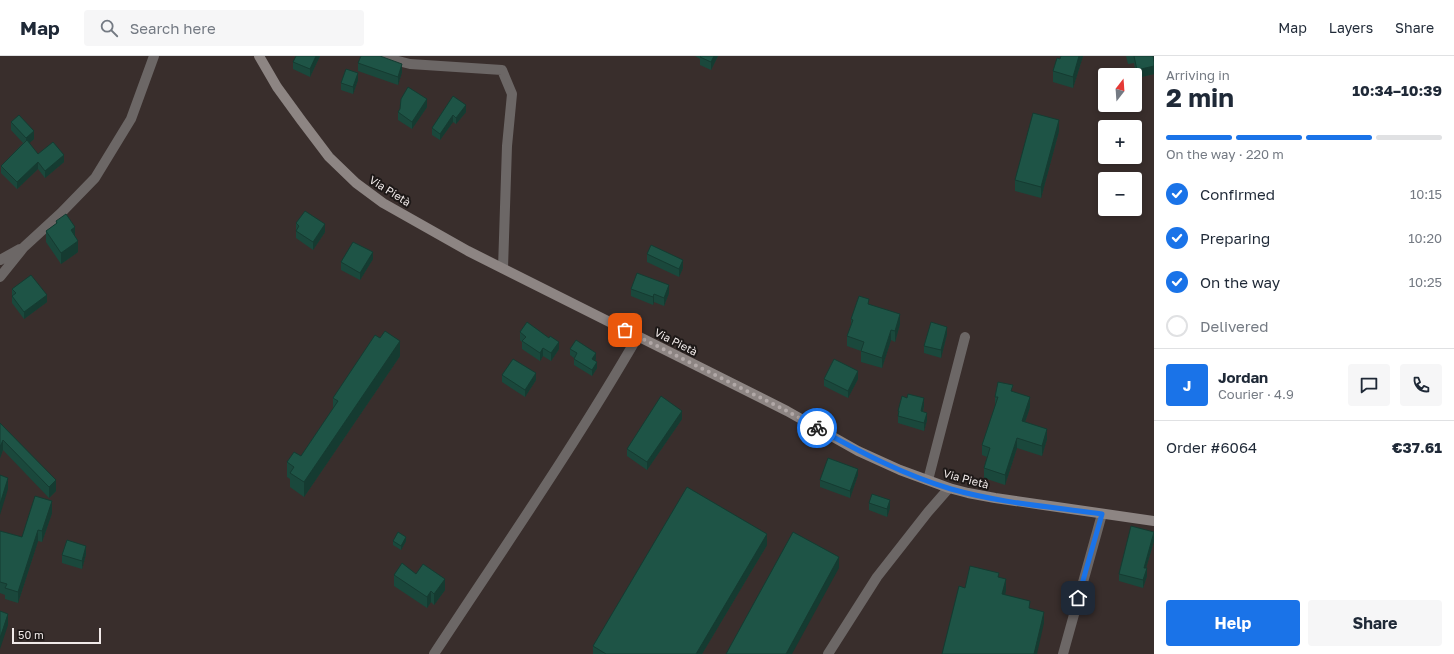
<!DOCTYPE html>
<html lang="en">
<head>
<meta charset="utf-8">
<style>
  body { margin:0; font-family:"Golos Text",sans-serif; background:#f6f6f7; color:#1f2937; height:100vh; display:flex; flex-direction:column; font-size:15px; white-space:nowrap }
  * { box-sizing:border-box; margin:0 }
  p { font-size:13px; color:#747a83 }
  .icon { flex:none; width:22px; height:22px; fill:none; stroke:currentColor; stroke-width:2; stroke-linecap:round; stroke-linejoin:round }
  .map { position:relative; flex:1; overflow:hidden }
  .side { display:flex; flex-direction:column; background:#fff; width:300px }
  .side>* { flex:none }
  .needle { width:26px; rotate:17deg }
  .tools { position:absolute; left:1098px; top:12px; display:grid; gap:8px }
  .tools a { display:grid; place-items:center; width:44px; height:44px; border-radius:4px; background:#fff; box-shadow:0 2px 6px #0003; font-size:20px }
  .scale { position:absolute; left:12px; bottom:10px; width:89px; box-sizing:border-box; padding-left:4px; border:2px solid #f1eae9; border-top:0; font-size:11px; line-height:14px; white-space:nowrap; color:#f1eae9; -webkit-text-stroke:3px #1d1817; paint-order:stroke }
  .pin { position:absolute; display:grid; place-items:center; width:34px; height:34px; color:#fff; margin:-17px; border-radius:8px; box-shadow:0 2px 6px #0006 }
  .courier { position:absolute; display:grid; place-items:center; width:40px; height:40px; margin:-20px; border:3px solid #1a73e8; border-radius:50%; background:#fff; color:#222; box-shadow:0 1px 5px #0007 }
  .summary em { font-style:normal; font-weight:700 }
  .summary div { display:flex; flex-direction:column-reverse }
  .summary { display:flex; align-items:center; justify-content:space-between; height:68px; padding:0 12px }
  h1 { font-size:26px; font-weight:700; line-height:30px }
  .bar { display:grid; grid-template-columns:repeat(4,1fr); gap:6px 4px; align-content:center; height:48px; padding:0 12px }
  .bar i { height:5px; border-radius:3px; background:#e0e1e3 }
  .bar .active { background:#1a73e8 }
  .bar p { grid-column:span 4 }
  .line { display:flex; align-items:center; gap:10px; padding:0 12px; border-top:1px solid #e0e1e3 }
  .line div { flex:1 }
  .round { display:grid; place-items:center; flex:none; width:42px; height:42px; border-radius:4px; background:#f6f6f7 }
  ol { padding:0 12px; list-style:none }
  li { display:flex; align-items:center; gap:12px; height:44px }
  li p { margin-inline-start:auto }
  li .icon { padding:4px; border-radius:50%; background:#1a73e8; color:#fff; stroke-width:4 }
  li:last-child { color:#747a83 }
  li i { width:22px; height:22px; border:2px solid #e0e1e3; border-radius:50% }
  .action { display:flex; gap:8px; margin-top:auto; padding:8px 12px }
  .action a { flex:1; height:46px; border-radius:4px; background:#1a73e8; color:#fff; font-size:16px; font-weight:700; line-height:46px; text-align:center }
  .action a+a { background:#f6f6f7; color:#1f2937 }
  header { display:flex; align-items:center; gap:24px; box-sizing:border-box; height:56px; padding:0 20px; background:#fff; border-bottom:1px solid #e0e1e3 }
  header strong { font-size:19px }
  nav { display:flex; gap:22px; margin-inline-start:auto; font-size:14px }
  .search { width:280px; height:36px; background:#f6f6f7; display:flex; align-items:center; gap:10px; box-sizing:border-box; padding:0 14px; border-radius:4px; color:#747a83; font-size:15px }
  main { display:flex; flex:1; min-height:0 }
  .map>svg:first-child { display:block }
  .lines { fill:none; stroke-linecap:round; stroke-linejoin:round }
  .street { stroke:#6c6766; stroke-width:10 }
  .secondary { stroke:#8d8583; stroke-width:10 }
  .wall { fill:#1a483c }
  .shaded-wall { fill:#153b31 }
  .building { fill:#1e5446; stroke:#153b31 }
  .done { stroke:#b1a8a7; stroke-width:4; stroke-dasharray:0 7.2 }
  .route { stroke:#1a73e8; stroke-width:5 }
  .labels { text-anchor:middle; stroke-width:4; stroke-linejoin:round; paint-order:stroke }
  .street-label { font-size:11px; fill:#f1eae9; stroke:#1d1817 }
</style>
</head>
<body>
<header>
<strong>Map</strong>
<div class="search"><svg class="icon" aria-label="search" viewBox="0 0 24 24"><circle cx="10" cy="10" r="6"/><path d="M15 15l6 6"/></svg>Search here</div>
<nav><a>Map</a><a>Layers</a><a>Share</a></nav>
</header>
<main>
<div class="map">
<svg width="1154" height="598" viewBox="0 0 1154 598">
  <rect width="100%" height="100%" fill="#392e2c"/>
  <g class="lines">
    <!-- street -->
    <path class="street" d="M 378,0 L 410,8 L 502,14 L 512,38 L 507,90 L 503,212
      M 0,204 L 20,193
      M 0,221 L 24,191 L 61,157 L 95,122 L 131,63 L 154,0
      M 928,424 L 965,281
      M 434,598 C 503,493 575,389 638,280
      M 828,598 L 877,521 L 928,456 L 949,432
      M 1063,598 L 1102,458"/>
    <!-- secondary -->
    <path class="secondary" d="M 259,0 L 277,31 L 301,64 L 329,101 L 356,127 L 383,147 L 468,195 L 787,355 L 858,395 L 900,414 L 949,432 L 968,437 L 995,442 L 1154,465"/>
  </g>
  <!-- wall -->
  <path class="wall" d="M 296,0 L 320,0 L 310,21 L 293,13 L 293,6 Z
    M 695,0 L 718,0 L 711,14 L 700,9 L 700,3 Z
    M 1061,0 L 1083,0 L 1073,32 L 1053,26 L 1053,15 L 1060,3 Z
    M 1126,0 L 1153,0 L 1154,6 L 1154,18 L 1137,22 L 1134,7 L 1128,8 Z
    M 358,7 L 402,16 L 398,29 L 358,15 Z
    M 358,24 L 353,38 L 341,34 L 341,27 Z
    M 453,40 L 466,56 L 456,68 L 453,66 L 440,84 L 432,79 L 432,72 Z
    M 427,51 L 412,73 L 398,64 L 398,56 L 400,53 Z
    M 11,66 L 34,83 L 29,87 L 38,98 L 64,106 L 45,122 L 38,113 L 17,133 L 1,117 L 1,110 L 23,87 L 11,74 Z
    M 1059,75 L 1041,142 L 1015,135 L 1015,124 Z
    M 56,165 L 75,179 L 78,196 L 61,208 L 46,186 L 46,175 L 56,168 Z
    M 296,167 L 325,176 L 313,194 L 296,182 Z
    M 647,198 L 683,212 L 679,221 L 647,206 Z
    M 373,203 L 360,224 L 341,214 L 341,206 Z
    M 12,233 L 47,246 L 24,263 L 12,247 Z
    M 631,233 L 669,237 L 664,250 L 654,246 L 653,249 L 631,240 Z
    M 869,248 L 900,268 L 895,286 L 891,284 L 882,312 L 861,306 L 861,295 L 847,290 L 847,280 L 851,271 L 851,263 Z
    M 520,276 L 559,293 L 551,305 L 543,300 L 540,305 L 522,293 L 522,286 L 520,284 Z
    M 947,278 L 941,302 L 924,297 L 924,290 Z
    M 570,293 L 596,303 L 595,305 L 597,312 L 592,320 L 574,309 L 574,302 L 570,299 Z
    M 400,300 L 304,441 L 290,431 L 290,423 L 287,421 L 287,406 L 301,400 L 333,353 L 333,342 Z
    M 502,319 L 536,324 L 525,341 L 502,326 Z
    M 824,323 L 858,323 L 848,342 L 824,330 Z
    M 1013,336 L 1030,351 L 1025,366 L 1047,383 L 1042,400 L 1017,392 L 1005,429 L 984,422 L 984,412 L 987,401 L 982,399 L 982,389 L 995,350 L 995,341 Z
    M 924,350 L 923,356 L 927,364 L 924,375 L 898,367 L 898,355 Z
    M 682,363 L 647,414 L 627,400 L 627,393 Z
    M 0,367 L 56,435 L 49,442 L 3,394 L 0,402 Z
    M 858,419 L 850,442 L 820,431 L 820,424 Z
    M 869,447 L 890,452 L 887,461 L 869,454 Z
    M 52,457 L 42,486 L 38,485 L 18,547 L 5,543 L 5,539 L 0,537 L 0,475 L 22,481 Z
    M 1154,476 L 1154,485 L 1146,512 L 1147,520 L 1143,532 L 1119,525 L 1119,518 Z
    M 393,485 L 406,485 L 401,494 L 393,489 Z
    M 767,489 L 702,598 L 593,598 L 593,590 Z
    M 86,498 L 82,513 L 62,507 L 62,499 Z
    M 416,518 L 445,534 L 434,549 L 431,546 L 427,552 L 394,530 L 394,519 Z"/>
  <!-- shaded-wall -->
  <path class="shaded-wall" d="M 316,0 L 320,0 L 310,21 L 310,13 Z
    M 714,0 L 718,0 L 711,14 L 711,6 Z
    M 1079,0 L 1083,0 L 1073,32 L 1073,21 Z
    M 402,8 L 402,16 L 398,29 L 398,21 Z
    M 1154,10 L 1154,18 L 1137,22 L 1137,14 Z
    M 358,17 L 358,24 L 353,38 L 353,31 Z
    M 427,43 L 427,51 L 412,73 L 412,66 Z
    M 466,49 L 466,56 L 456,68 L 456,62 Z
    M 453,59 L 453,66 L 440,84 L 440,78 Z
    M 1059,64 L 1059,75 L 1041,142 L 1041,131 Z
    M 34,75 L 34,83 L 26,90 L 26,82 Z
    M 64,99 L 64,106 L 45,122 L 45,115 Z
    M 38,106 L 38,113 L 17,133 L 17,126 Z
    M 325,168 L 325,176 L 313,194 L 313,186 Z
    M 75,171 L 75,182 L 71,174 Z
    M 78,185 L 78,196 L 61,208 L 61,197 Z
    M 373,196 L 373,203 L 360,224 L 360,217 Z
    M 683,204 L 683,212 L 679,221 L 679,213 Z
    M 669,229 L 669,237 L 664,250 L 664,242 Z
    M 654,238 L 654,246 L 653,249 L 653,241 Z
    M 47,239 L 47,246 L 24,263 L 24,256 Z
    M 900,258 L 900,268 L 895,286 L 895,275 Z
    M 947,271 L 947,278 L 941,302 L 941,294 Z
    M 891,274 L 891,284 L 882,312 L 882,302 Z
    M 400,285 L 400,300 L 304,441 L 304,426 Z
    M 559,286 L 559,293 L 551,305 L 551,297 Z
    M 543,292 L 543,300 L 540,305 L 540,297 Z
    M 596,297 L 596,303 L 592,309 L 592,303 Z
    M 597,306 L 597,312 L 592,320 L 592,314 Z
    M 858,315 L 858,323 L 848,342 L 848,335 Z
    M 536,317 L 536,324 L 525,341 L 525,334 Z
    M 1030,341 L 1030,351 L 1022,375 L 1022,365 Z
    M 924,342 L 924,350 L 921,362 L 921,355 Z
    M 682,355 L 682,363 L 647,414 L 647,406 Z
    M 927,357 L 927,364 L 924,375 L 924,367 Z
    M 1047,373 L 1047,383 L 1042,400 L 1042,390 Z
    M 1017,382 L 1017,392 L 1005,429 L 1005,419 Z
    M 3,384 L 3,394 L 0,402 L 0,391 Z
    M 858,413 L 858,419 L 850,442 L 850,435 Z
    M 8,422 L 8,433 L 0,459 L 0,448 Z
    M 56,424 L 56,435 L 49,442 L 49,431 Z
    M 890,444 L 890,452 L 887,461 L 887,453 Z
    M 52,445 L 52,457 L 42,486 L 42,475 Z
    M 38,474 L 38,485 L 18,547 L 18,536 Z
    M 767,478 L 767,489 L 702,598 L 696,598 Z
    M 1154,478 L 1154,485 L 1144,519 L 1144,512 Z
    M 406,481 L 406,485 L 401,494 L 401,490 Z
    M 86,490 L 86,498 L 82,513 L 82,505 Z
    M 839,501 L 839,512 L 792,598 L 786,598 Z
    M 1147,512 L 1147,520 L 1143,532 L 1143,524 Z
    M 445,523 L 445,534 L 434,549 L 434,538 Z
    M 1006,523 L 1006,535 L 1002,550 L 1002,538 Z
    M 431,535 L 431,546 L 427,552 L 427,541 Z
    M 1044,556 L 1044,567 L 1037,598 L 1034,598 Z
    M 8,558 L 8,569 L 0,593 L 0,582 Z"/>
  <!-- building -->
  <path class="building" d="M 296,0 L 316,0 L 310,13 L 293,6 Z
    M 361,0 L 380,0 L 402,8 L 398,21 L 358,7 Z
    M 701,0 L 714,0 L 711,6 L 700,1 Z
    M 1061,0 L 1079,0 L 1073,21 L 1053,15 L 1057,2 L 1060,3 Z
    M 1134,0 L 1153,0 L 1154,6 L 1154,10 L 1137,14 Z
    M 346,13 L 358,17 L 353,31 L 341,27 Z
    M 408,31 L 427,43 L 412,66 L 398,56 L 400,53 L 401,43 Z
    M 453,40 L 466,49 L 456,62 L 453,59 L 440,78 L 432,72 Z
    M 1033,57 L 1059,64 L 1041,131 L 1015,124 Z
    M 19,59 L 34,75 L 26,82 L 11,66 Z
    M 27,84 L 38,98 L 53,86 L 64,99 L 45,115 L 38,106 L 17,126 L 1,110 Z
    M 305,155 L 325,168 L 313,186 L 296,175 L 299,170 L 296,167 Z
    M 66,158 L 75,171 L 71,174 L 78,185 L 61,197 L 46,175 L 57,167 L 56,165 Z
    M 353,186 L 373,196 L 360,217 L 341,206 Z
    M 651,189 L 683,204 L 679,213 L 647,198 Z
    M 637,217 L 669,229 L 664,242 L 654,238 L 653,241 L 631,233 Z
    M 31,219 L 47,239 L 24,256 L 12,240 L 16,237 L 12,233 Z
    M 859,240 L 869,243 L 868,248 L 900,258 L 895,275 L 891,274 L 882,302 L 861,295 L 864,286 L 847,280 L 853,264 L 851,263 Z
    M 527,266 L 549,282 L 550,280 L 559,286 L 551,297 L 543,292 L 540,297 L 522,285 L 526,281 L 520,276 Z
    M 931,266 L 947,271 L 941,294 L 924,290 Z
    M 385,275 L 400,285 L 304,426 L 290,417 L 294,411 L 287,406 L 294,396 L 301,400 L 338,345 L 333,342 L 375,279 L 380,282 Z
    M 576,284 L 596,297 L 592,303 L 597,306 L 592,314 L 574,303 L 577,297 L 570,293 Z
    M 513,303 L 536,317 L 525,334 L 502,319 Z
    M 834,303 L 858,315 L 848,335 L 824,323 Z
    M 998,326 L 1013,329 L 1011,335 L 1030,341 L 1022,365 L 1047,373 L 1042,390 L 1017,382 L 1005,419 L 984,412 L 990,392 L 982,389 L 998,341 L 995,341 Z
    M 908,338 L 924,342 L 921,355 L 927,357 L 924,367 L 898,360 L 899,355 L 898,355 L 902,340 L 907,342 Z
    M 661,340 L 682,355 L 647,406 L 627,393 Z
    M 0,367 L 56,424 L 49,431 L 3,384 L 0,391 Z
    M 828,402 L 858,413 L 850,435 L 820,424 Z
    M 0,419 L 8,422 L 0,448 Z
    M 687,431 L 767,478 L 696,598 L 606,598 L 593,590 Z
    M 872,438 L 890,444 L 887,453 L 869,447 Z
    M 35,440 L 52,445 L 42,475 L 38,474 L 18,536 L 5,532 L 7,528 L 0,526 L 0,475 L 22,481 Z
    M 1131,470 L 1154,476 L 1144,512 L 1147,512 L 1143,524 L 1119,518 Z
    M 398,476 L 406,481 L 401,490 L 393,485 Z
    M 793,476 L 839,501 L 786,598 L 726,598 Z
    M 67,484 L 86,490 L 82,505 L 62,499 Z
    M 402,507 L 416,518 L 423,508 L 445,523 L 434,538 L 431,535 L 427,541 L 394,519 Z
    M 970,510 L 999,517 L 998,521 L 1006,523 L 1002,538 L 1030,545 L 1029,552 L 1044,556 L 1034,598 L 942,598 L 959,530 L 965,532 Z
    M 0,555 L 8,558 L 0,582 Z"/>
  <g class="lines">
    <!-- done -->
    <path class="done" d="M 625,274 L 787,355 L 817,372"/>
    <!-- route -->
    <path class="route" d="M 817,372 C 860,396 904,419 951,433 C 1000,447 1052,451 1102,458 L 1078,542"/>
  </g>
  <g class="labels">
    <!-- street labels -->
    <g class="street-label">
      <text transform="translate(390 135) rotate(32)" y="4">Via Pietà</text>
      <text transform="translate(676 286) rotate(27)" y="4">Via Pietà</text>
      <text transform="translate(966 423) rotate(15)" y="4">Via Pietà</text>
    </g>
  </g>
</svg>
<div class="tools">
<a><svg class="needle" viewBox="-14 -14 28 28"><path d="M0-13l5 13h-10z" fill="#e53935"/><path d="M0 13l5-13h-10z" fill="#747a83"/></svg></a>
<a>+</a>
<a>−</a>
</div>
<div class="scale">50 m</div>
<div class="pin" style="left:625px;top:274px;background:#ea580c"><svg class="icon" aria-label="bag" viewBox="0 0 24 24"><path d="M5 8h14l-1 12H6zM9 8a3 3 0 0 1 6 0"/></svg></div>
<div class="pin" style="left:1078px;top:542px;background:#1f2937"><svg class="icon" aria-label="home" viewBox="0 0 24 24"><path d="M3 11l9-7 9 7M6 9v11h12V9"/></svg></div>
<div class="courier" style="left:817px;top:372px"><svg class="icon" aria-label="bike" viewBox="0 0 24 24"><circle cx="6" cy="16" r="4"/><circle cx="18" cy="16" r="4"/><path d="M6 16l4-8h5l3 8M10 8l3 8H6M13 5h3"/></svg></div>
</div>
<section class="side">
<div class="summary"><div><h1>2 min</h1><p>Arriving in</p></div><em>10:34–10:39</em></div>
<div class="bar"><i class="active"></i><i class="active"></i><i class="active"></i><i></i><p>On the way · 220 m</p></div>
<ol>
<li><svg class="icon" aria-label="check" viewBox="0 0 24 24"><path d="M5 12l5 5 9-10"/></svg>Confirmed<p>10:15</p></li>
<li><svg class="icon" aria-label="check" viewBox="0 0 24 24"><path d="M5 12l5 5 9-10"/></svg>Preparing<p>10:20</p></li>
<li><svg class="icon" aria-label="check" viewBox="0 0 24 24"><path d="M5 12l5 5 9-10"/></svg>On the way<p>10:25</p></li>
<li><i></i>Delivered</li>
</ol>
<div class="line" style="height:72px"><b class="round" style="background:#1a73e8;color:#fff">J</b><div><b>Jordan</b><p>Courier · 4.9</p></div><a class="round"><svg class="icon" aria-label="chat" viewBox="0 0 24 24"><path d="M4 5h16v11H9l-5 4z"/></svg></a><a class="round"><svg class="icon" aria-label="phone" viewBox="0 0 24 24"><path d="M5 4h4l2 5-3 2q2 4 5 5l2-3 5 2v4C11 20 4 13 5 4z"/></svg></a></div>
<div class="line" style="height:52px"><div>Order #6064</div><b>€37.61</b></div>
<div class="action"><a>Help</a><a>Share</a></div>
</section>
</main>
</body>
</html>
